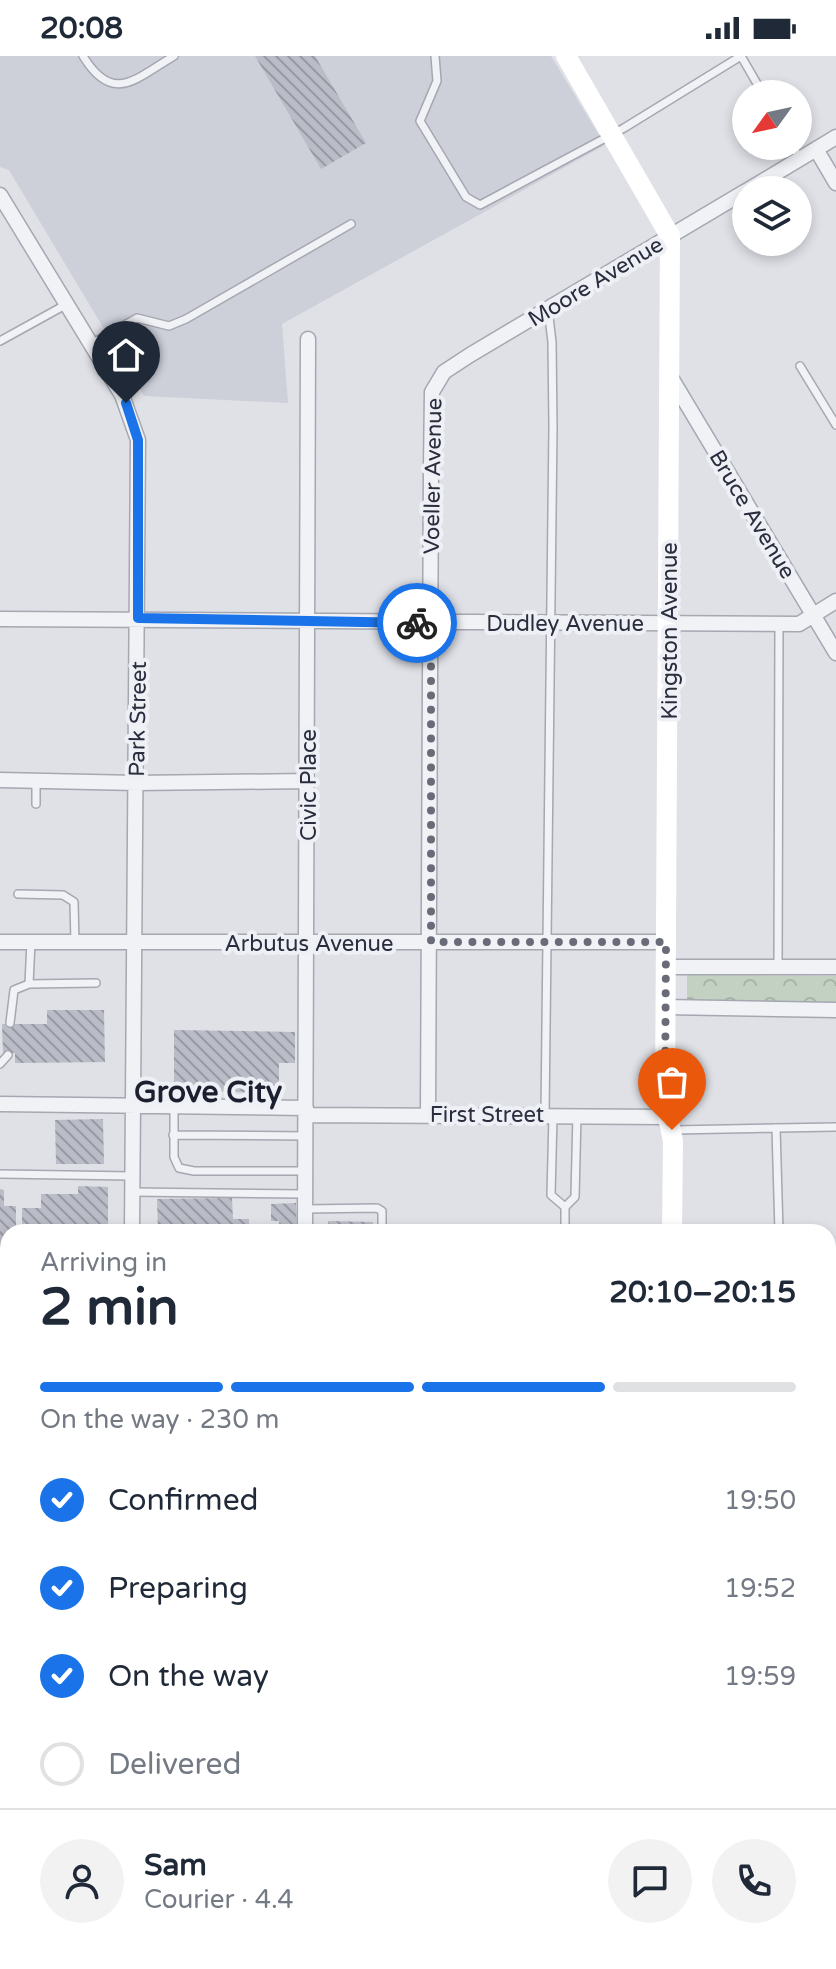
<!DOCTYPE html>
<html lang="en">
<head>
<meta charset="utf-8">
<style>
  body { margin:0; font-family:"Varela Round",sans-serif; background:#f2f2f3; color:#1f2937; height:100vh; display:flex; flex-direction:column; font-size:30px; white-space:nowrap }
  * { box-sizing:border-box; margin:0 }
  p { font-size:26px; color:#747a83 }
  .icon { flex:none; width:44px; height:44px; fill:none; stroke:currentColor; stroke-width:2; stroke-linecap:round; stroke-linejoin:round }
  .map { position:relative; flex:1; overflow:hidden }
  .panel { position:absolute; left:0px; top:1168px; width:836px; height:746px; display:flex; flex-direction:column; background:#fff; border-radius:24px 24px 0 0; box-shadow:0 4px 12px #0003 }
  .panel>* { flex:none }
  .needle { width:52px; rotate:237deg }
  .fabs { position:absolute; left:732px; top:24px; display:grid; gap:16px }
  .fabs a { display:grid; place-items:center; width:80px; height:80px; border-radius:50%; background:#fff; box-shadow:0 4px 12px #0003; font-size:40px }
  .pin { position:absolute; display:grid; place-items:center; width:68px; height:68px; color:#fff; margin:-82px -34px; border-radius:50% 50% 50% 0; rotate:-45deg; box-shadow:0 0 8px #0007 }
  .pin .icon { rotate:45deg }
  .courier { position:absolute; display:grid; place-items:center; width:80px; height:80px; margin:-40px; border:6px solid #1a73e8; border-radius:50%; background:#fff; color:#222; box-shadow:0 2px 10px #0007 }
  .summary em { font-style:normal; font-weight:800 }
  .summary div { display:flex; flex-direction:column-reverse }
  .summary { display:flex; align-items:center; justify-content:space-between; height:136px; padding:0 40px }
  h1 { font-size:52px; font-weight:800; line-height:60px }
  .bar { display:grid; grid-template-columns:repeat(4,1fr); gap:12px 8px; align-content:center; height:96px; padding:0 40px }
  .bar i { height:10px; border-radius:6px; background:#e0e1e3 }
  .bar .active { background:#1a73e8 }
  .bar p { grid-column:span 4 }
  .line { display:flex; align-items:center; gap:20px; padding:0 40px; border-top:2px solid #e0e1e3 }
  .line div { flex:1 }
  .round { display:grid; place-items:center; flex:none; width:84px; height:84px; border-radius:42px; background:#f2f2f3 }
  ol { padding:0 40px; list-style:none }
  li { display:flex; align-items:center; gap:24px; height:88px }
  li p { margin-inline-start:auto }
  li .icon { padding:8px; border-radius:50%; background:#1a73e8; color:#fff; stroke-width:4 }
  li:last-child { color:#747a83 }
  li i { width:44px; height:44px; border:4px solid #e0e1e3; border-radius:50% }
  .status { display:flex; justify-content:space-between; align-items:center; height:56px; padding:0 40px; background:#fff; direction:ltr }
  .status svg { height:22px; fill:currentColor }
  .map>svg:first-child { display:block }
  .built { fill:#cdd0d9 }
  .cemetery { fill:url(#cemetery-stones) }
  .park { fill:url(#park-crowns) }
  .building { fill:url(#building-back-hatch) }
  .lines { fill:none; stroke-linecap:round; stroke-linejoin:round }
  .lane-casing { stroke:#a5a7b1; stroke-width:10 }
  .street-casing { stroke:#a5a7b1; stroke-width:17 }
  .primary-casing { stroke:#9fa4b2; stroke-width:27 }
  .lane { stroke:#f1f2f6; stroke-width:7 }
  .street { stroke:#f1f2f6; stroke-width:14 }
  .secondary { stroke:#fff; stroke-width:20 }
  .primary { stroke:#fff; stroke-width:24 }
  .rail-casing { stroke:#797e90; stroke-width:7 }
  .rail { stroke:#eef0f5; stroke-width:4; stroke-dasharray:12; stroke-linecap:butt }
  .done { stroke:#696c78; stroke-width:8; stroke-dasharray:0 14.4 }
  .route { stroke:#1a73e8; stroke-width:10 }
  .labels { text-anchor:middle; stroke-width:8; stroke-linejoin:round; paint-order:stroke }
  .street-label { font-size:22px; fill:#292d3d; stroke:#eef0f5 }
  .district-label { font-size:30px; font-weight:bold; fill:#1b1f2e; stroke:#eef0f5 }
</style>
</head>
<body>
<div class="status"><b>20:08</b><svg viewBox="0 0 49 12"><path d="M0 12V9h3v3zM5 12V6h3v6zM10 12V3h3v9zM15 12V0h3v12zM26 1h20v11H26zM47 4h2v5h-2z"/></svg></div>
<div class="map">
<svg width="836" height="1913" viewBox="0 0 836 1913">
  <defs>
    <pattern id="cemetery-stones" width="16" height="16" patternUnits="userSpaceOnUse" patternTransform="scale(2)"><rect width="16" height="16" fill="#c2d1c1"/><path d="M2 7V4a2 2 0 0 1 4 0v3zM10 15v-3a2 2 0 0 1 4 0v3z" fill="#a7b4a7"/></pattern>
    <pattern id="park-crowns" width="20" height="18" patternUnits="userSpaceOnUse" patternTransform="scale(2)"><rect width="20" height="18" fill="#c2d1c1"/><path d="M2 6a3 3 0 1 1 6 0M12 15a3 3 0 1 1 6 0" fill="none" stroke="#a7b4a7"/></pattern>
    <pattern id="building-back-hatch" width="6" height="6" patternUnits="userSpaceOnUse" patternTransform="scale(2)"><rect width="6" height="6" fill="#babcc7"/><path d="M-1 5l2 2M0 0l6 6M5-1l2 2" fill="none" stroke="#9799a3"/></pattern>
  </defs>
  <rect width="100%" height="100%" fill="#dfe1e7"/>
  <!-- built -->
  <path class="built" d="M 0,0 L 551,0 L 605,89 L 282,268 L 288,347 L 144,340 L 9,114 L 0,111 Z"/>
  <!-- cemetery -->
  <path class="cemetery" d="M 828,1663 L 836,1663 L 836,1913 L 646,1913 L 642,1906 L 828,1906 Z"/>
  <!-- park -->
  <path class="park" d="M 687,919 L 836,920 L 836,947 L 687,944 Z"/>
  <!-- building -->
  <path class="building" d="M 255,0 L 315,0 L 366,87 L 321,113 Z
    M 47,954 L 104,954 L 105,1006 L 15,1007 L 15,997 L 3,997 L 2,968 L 47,968 Z
    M 174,974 L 295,976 L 295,1007 L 279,1007 L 279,1037 L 174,1035 Z
    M 103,1063 L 104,1108 L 56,1108 L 55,1064 Z
    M 78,1130 L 108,1131 L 108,1176 L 22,1176 L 22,1152 L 41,1152 L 41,1138 L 78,1138 Z
    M 0,1133 L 4,1134 L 4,1150 L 16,1150 L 16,1176 L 8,1176 L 8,1200 L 0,1200 Z
    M 232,1142 L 233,1163 L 249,1163 L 249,1176 L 158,1176 L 157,1143 Z
    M 296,1147 L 297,1176 L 280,1176 L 279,1165 L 271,1165 L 271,1148 Z
    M 328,1165 L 373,1166 L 373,1176 L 328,1176 Z
    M 0,1263 L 8,1263 L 8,1359 L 5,1359 L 5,1349 L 0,1349 Z
    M 828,1563 L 836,1563 L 836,1635 L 828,1635 Z
    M 0,1579 L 8,1579 L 8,1631 L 0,1631 Z
    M 3,1718 L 7,1762 L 0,1762 L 0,1719 Z"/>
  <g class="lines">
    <defs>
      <path id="lane" d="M 83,0 C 113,49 135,23 174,0
        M 435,0 L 437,25 L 420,65 L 466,141 L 480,149 L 624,72 L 741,0
        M 741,0 L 763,38
        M 793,90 L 800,103
        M 0,285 L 67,248
        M 91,288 L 137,262 L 169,270 L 186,263 L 351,168
        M 800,310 L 836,369
        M 36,724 L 36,748
        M 18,838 L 63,839 L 74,846 L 75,887
        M 31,886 L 29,928 L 96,927
        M 778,911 L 779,567
        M 10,967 L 14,934 L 29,928
        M 0,1008 L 8,999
        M 174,1050 L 174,1101 L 179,1112 L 194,1115 L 305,1115
        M 545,1058 L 553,370 L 552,286 L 548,253
        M 553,1060 L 551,1139 L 565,1151
        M 776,1072 L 779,1176
        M 674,1074 L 836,1071
        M 173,1079 L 306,1080
        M 0,1118 L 132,1120
        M 132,1136 L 305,1138
        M 305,1153 L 377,1152 L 382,1155 L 382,1176
        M 565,1176 L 565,1151 L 575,1141 L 577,1058
        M 0,1397 L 8,1397
        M 828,1557 L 836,1557
        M 0,1560 L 8,1560
        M 0,1641 L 8,1641
        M 828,1668 L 836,1668
        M 828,1771 L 836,1784
        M 828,1830 L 836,1825
        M 806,1906 L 809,1913
        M 276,1913 L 276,1906
        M 689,1913 L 701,1906"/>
      <path id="street" d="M 816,93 L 836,127
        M 748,134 L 836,81
        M 0,139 L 122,339 L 138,384 L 132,1176
        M 670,320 L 836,597
        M 0,563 L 799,568 L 836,545
        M 0,724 L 136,727 L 308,725
        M 0,886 L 666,886
        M 666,911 L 836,911
        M 665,951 L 836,954
        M 0,1048 L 306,1052
        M 428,1057 L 431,412 L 432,336 L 444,316 L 470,299 L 746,135
        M 306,1059 L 667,1061
        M 305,1176 L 308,283
        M 828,1461 L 836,1461
        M 0,1696 L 8,1696
        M 123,1913 L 123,1906
        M 427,1913 L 427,1906"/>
      <path id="primary" d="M 0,1229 L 8,1229
        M 828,1236 L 836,1236"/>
    </defs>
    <!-- lane casing -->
    <use href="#lane" class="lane-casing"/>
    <!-- street casing -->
    <use href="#street" class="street-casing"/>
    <!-- primary casing -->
    <use href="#primary" class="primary-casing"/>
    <!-- lane -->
    <use href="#lane" class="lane"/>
    <!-- street -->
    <use href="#street" class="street"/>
    <!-- secondary -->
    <path class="secondary" d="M 566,0 L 670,180 L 665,1047 L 673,1085 L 672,1176
      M 626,1906 L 631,1913"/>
    <!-- primary -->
    <use href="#primary" class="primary"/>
    <defs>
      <path id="rail" d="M 828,1652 L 836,1652
        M 0,1663 L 8,1663"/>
    </defs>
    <!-- rail casing -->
    <use href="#rail" class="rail-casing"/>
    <!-- rail -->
    <use href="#rail" class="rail"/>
  </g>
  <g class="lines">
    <!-- done -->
    <path class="done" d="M 417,567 L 431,567 L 431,886 L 666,886 L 665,1047 L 672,1074"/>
    <!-- route -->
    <path class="route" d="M 126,347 L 138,384 L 138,562 L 417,567"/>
  </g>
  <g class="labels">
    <!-- street labels -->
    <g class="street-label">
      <text transform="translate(595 225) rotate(-31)" y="8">Moore Avenue</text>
      <text transform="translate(432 420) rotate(-89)" y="8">Voeller Avenue</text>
      <text transform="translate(753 458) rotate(59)" y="8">Bruce Avenue</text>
      <text x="565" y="575">Dudley Avenue</text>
      <text transform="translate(669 575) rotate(-90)" y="8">Kingston Avenue</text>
      <text transform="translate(137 663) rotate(-89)" y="8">Park Street</text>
      <text transform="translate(308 729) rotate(-90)" y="8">Civic Place</text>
      <text x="309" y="895">Arbutus Avenue</text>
      <text x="487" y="1066">First Street</text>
    </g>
    <!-- district labels -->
    <g class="district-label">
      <text x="208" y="1046">Grove City</text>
    </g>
  </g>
</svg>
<div class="fabs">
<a><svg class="needle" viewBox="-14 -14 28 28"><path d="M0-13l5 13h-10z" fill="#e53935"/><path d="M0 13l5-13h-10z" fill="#747a83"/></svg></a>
<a><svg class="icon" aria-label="layers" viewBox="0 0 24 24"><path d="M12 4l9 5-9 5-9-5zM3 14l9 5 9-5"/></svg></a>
</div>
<div class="pin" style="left:672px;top:1074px;background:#ea580c"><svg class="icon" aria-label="bag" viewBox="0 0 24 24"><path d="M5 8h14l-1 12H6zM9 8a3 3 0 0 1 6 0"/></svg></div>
<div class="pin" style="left:126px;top:347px;background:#1f2937"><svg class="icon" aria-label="home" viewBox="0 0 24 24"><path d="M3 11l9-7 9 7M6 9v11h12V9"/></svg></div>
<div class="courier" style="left:417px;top:567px"><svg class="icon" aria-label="bike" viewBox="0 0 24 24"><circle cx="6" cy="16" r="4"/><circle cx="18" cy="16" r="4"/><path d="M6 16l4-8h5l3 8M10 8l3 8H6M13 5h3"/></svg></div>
<section class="panel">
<div class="summary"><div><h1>2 min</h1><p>Arriving in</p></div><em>20:10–20:15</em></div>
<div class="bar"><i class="active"></i><i class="active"></i><i class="active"></i><i></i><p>On the way · 230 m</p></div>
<ol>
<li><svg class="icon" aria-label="check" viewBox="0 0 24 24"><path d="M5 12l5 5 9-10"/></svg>Confirmed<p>19:50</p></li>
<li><svg class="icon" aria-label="check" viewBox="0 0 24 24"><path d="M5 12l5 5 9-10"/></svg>Preparing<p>19:52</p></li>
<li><svg class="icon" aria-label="check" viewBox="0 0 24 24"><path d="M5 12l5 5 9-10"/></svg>On the way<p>19:59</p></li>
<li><i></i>Delivered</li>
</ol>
<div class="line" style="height:144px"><a class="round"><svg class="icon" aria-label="person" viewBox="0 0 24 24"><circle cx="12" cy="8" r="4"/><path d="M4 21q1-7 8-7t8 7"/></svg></a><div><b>Sam</b><p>Courier · 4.4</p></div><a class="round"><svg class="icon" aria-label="chat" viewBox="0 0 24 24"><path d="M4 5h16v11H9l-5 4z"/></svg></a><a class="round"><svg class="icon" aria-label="phone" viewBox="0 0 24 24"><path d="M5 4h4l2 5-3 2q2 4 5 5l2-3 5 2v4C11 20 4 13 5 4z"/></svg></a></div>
</section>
</div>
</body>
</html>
